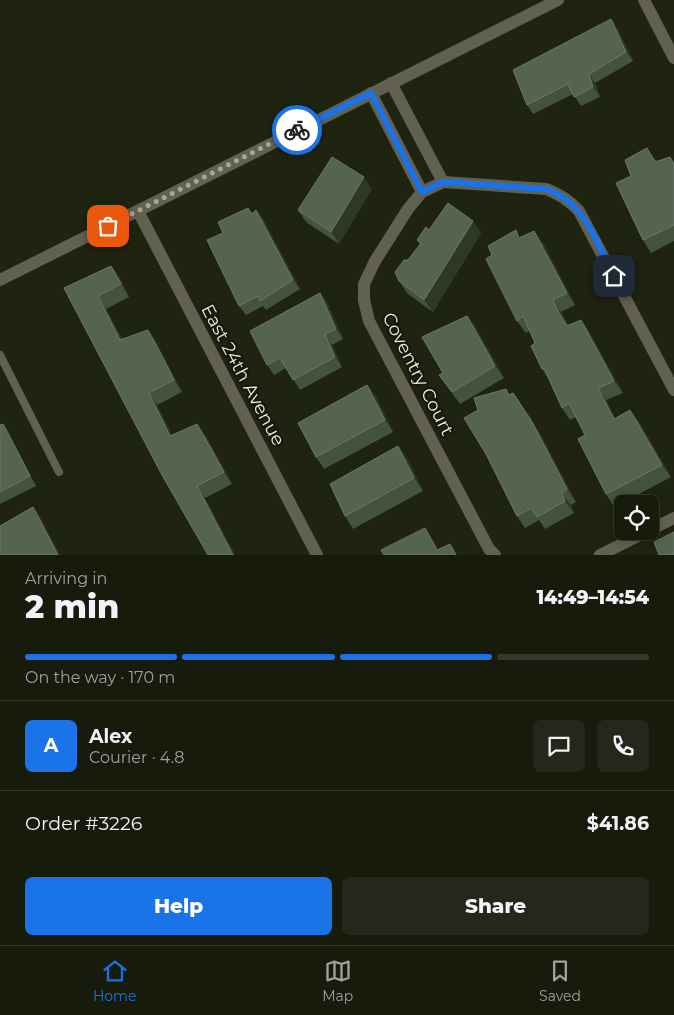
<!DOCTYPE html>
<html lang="en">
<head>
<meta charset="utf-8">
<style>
  body { margin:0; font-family:Montserrat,sans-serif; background:#24281a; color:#f1f3f6; height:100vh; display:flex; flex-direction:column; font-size:19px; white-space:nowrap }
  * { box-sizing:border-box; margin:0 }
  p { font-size:16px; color:#9ea19d }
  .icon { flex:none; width:28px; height:28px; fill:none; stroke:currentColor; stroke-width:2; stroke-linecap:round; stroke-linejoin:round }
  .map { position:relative; height:555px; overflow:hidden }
  .drawer { display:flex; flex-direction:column; background:#171b0c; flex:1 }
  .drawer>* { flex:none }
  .fabs { position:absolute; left:614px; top:495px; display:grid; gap:10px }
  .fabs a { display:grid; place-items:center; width:45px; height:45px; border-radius:8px; background:#171b0c; box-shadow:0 2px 8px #0003,0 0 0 1px #36392d; font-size:25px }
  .pin { position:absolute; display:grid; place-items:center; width:42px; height:42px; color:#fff; margin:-21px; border-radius:10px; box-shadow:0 2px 8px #0006 }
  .courier { position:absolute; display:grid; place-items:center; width:50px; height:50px; margin:-25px; border:4px solid #1a73e8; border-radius:50%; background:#fff; color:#222; box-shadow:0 1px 6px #0007 }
  .summary em { font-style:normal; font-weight:800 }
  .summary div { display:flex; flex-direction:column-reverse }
  .summary { display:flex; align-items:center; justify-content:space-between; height:85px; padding:0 25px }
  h1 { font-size:32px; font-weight:800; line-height:38px }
  .bar { display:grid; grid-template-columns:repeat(4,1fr); gap:8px 5px; align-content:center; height:60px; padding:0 25px }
  .bar i { height:6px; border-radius:4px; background:#36392d }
  .bar .selected { background:#1a73e8 }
  .bar p { grid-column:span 4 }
  .line { display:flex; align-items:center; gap:12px; padding:0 25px; border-top:1px solid #36392d }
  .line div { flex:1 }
  .round { display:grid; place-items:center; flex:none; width:52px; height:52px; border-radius:8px; background:#24281a }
  .button { display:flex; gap:10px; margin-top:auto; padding:10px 25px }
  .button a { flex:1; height:58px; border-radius:8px; background:#1a73e8; color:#fff; font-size:20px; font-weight:800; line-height:58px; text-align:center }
  .button a+a { background:#24281a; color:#f1f3f6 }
  .dock { display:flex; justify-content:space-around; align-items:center; height:70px; border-top:1px solid #36392d; background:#171b0c; font-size:14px; color:#9ea19d }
  .dock a { display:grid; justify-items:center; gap:2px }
  .dock .selected { color:#1a73e8 }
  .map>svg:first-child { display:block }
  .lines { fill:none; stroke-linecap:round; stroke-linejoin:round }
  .lane { stroke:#626151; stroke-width:8 }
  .street { stroke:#626151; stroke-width:12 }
  .wall { fill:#445240 }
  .shaded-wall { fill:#2d3826 }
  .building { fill:#556351; stroke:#6d7868 }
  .done { stroke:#a3a798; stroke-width:5; stroke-dasharray:0 9 }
  .route { stroke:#1a73e8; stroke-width:6 }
  .labels { text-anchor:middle; stroke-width:4.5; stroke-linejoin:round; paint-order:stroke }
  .street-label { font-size:18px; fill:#eaeee1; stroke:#151b07 }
</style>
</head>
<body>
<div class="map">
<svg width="674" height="555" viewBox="0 0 674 555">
  <rect width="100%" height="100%" fill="#1f2410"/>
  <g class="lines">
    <!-- lane -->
    <path class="lane" d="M 0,355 L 59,472"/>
    <!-- street -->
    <path class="street" d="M 644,0 L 674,58
      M 391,83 L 443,182
      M 371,93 L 422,192
      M 138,211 L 317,555
      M 0,280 L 558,0
      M 650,530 L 674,518
      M 495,555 L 489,549 L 369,321 L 364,300 L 364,284 L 375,261 L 408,209 L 422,192 L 443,182 L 546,189 C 560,194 569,200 579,211 L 674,390
      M 600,555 L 648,531"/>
  </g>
  <!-- wall -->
  <path class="wall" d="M 611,19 L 617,28 L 633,61 L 595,83 L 600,97 L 581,106 L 573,94 L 533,114 L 527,105 Z
    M 670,157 L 674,162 L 674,241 L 651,253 L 643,240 L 631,176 L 657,161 Z
    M 372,189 L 339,244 L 306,222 L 298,210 Z
    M 252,214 L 263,219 L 300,289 L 266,310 L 263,306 L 246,315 L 239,306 L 223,233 Z
    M 429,230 L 481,233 L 433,312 L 408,294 L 399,281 L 408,260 L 420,244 L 417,240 Z
    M 520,237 L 543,243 L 575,305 L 561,312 L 568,325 L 581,320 L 589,332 L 623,393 L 606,400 L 615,418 L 639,422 L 671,477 L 614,507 L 606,494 L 585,435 L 576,417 L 570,420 L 562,408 L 548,378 L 542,369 L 535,343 L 530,330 L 526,333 L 517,321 Z
    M 111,266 L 120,278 L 129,297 L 106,309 L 122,339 L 148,330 L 156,342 L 182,392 L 157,405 L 172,435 L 206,436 L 232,484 L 205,498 L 235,555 L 64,288 Z
    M 320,293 L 327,303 L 343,339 L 332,345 L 342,367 L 300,390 L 286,368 L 274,375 L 267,365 Z
    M 467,316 L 476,328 L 504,378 L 460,404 L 439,375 L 443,373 Z
    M 367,385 L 376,397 L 393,432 L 324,469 L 316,457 Z
    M 513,393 L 539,432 L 576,502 L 571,505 L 574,513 L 545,529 L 539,520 L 525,528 L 517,516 L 510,395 Z
    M 3,424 L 9,433 L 36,486 L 0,504 L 0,425 Z
    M 407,458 L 423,491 L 353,529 L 345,516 Z"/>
  <!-- shaded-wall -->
  <path class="shaded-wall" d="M 611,19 L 617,28 L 633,61 L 626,52 Z
    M 589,74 L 595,83 L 600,97 L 593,87 Z
    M 647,148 L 656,160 L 663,174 L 655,162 Z
    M 364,177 L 372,189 L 339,244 L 331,232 Z
    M 256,210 L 263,219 L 300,289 L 293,280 Z
    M 473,221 L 481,233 L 433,312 L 424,300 Z
    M 534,231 L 543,243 L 575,305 L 567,293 Z
    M 111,266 L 120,278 L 129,297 L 121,284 Z
    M 320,293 L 327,303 L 343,339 L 336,329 Z
    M 98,296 L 106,309 L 128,352 L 120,340 Z
    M 553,300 L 561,312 L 568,325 L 567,326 Z
    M 467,316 L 476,328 L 504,378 L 495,366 Z
    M 581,320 L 589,332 L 623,393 L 614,381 Z
    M 148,330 L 156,342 L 182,392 L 174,380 Z
    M 325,334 L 332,345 L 342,367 L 335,357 Z
    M 367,385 L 376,397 L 393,432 L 385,420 Z
    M 598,388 L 606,400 L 622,431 L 614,419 Z
    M 149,393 L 157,405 L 179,448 L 170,436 Z
    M 513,393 L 539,432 L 576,502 L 567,489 Z
    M 630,410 L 639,422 L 671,477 L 662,465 Z
    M 3,424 L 9,433 L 36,486 L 30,476 Z
    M 197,424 L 206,436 L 232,484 L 224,472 Z
    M 398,446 L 407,458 L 423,491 L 414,478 Z
    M 197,486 L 205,498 L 235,555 L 233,555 Z
    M 562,493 L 571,505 L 574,513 L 565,501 Z
    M 33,507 L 40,516 L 60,555 L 58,555 Z
    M 425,528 L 432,538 L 441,555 L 437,550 Z"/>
  <!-- building -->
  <path class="building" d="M 611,19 L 626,52 L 589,74 L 593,87 L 574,97 L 568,84 L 527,105 L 513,70 Z
    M 647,148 L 655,162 L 670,157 L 674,165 L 674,225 L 643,240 L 616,183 L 631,176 L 625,160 Z
    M 332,157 L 364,177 L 331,232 L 298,210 Z
    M 448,203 L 473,221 L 424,300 L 399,281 L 395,272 L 404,260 L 408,260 L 421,243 L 417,240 L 426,227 L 429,230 Z
    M 248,208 L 252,214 L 256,210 L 293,280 L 260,301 L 258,296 L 239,306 L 207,240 L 223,233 L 218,222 Z
    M 516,230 L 519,238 L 534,231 L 567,293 L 553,300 L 559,313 L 567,326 L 581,320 L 614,381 L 598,388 L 614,419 L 630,410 L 662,465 L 606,494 L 578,439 L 585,435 L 569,403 L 562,408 L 544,368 L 542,369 L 531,346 L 535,343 L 523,316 L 517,321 L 486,259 L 492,255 L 488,246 Z
    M 111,266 L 121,284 L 98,296 L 120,340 L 148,330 L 163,358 L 174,380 L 149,393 L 170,436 L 197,424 L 224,472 L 197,486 L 233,555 L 208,555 L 162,475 L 64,288 Z
    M 320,293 L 336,329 L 325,334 L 335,357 L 293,380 L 280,358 L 267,365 L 250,331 Z
    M 467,316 L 495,366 L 452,392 L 439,375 L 443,373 L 422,337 Z
    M 367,385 L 385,420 L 316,457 L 298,423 Z
    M 506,389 L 509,395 L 513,393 L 531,420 L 567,489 L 562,493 L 565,501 L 537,517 L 531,508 L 517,516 L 486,454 L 464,418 L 478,410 L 474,398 Z
    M 3,424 L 30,476 L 0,492 L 0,425 Z
    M 398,446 L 414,478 L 345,516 L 330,484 Z
    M 33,507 L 58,555 L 0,555 L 0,526 Z
    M 425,528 L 437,550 L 450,544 L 456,555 L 384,555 L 381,550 Z
    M 674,532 L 674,555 L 659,555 L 654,542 Z"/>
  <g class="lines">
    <!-- done -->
    <path class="done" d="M 108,226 L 297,130"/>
    <!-- route -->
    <path class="route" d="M 297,130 L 371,93 L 422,192 L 443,182 L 546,189 C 585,202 596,242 614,276"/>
  </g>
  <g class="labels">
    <!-- street labels -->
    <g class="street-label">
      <text transform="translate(418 374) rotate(63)" y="6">Coventry Court</text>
      <text transform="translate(243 375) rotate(62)" y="6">East 24th Avenue</text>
    </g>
  </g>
</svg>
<div class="fabs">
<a><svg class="icon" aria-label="locate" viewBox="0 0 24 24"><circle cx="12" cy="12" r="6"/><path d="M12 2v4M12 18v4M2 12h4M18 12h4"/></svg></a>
</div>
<div class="pin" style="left:108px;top:226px;background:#ea580c"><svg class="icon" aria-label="bag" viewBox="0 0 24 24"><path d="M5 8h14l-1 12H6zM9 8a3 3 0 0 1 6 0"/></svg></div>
<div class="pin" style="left:614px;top:276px;background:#1f2937"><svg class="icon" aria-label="home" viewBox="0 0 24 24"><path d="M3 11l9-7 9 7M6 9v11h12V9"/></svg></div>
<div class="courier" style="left:297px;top:130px"><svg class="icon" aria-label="bike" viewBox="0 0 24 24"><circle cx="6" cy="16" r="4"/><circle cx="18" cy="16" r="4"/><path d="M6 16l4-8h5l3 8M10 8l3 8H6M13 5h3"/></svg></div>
</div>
<section class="drawer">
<div class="summary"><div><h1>2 min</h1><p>Arriving in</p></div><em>14:49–14:54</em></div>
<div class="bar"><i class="selected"></i><i class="selected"></i><i class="selected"></i><i></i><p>On the way · 170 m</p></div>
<div class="line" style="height:90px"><b class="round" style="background:#1a73e8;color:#fff">A</b><div><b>Alex</b><p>Courier · 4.8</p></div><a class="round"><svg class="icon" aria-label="chat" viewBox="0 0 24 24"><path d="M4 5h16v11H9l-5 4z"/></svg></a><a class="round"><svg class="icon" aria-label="phone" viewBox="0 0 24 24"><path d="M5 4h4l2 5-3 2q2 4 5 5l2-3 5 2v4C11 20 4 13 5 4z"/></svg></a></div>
<div class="line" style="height:65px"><div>Order #3226</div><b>$41.86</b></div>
<div class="button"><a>Help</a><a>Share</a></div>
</section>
<nav class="dock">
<a class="selected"><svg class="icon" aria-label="home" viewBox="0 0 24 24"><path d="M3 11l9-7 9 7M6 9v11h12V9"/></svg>Home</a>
<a><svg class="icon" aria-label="map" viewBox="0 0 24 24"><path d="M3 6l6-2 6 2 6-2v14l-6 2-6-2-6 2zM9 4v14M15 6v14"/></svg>Map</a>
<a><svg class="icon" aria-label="saved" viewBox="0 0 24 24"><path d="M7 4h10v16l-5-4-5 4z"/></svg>Saved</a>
</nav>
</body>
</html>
